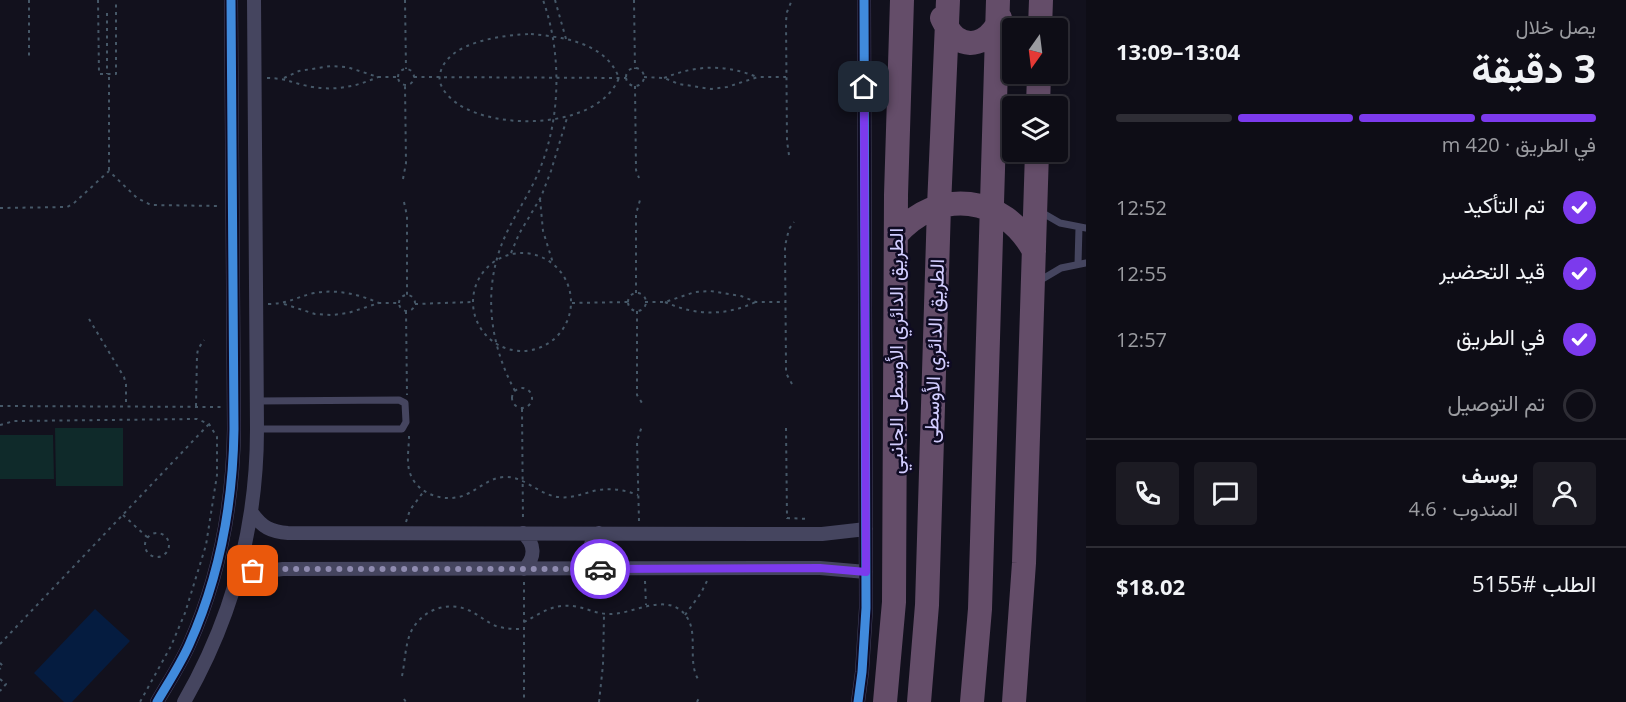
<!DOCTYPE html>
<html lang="ar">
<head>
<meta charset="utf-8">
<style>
  body { margin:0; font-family:"Open Sans",Vazirmatn,sans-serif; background:#1c1b23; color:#f1f3f6; direction:rtl; height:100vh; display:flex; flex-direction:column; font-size:22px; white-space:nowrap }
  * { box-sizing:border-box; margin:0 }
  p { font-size:20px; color:#9b9ca1 }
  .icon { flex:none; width:33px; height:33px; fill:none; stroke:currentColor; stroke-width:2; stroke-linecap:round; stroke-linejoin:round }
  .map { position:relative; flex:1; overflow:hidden; direction:ltr }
  .drawer { display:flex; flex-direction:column; background:#0e0d16; width:540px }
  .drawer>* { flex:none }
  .needle { width:39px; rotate:194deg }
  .fabs { position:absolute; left:1002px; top:18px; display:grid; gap:12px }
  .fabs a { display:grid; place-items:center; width:66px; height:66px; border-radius:6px; background:#0e0d16; box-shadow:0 3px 9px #0003,0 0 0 2px #2e2d35; font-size:30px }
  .pin { position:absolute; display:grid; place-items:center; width:51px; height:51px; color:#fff; margin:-26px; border-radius:12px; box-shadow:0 3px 9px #0006 }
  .courier { position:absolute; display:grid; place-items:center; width:60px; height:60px; margin:-30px; border:4px solid #7c3aed; border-radius:50%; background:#fff; color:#222; box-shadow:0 2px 8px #0007 }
  .overview em { font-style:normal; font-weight:700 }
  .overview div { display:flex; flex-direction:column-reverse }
  .overview { display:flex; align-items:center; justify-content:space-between; height:102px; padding:0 30px }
  h1 { font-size:39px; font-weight:700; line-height:45px }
  .bar { display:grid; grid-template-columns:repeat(4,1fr); gap:9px 6px; align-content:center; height:72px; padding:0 30px }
  .bar i { height:8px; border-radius:4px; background:#2e2d35 }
  .bar .selected { background:#7c3aed }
  .bar p { grid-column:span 4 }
  .line { display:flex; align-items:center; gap:15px; padding:0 30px; border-top:2px solid #2e2d35 }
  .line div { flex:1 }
  .round { display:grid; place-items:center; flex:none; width:63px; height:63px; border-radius:6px; background:#1c1b23 }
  ol { padding:0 30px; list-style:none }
  li { display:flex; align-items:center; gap:18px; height:66px }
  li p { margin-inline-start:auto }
  li .icon { padding:6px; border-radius:50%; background:#7c3aed; color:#fff; stroke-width:4 }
  li:last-child { color:#9b9ca1 }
  li i { width:33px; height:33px; border:3px solid #2e2d35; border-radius:50% }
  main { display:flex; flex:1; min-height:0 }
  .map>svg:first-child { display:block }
  .green { fill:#0f2a2a }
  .water { fill:#051c40 }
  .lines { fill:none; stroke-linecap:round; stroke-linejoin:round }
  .path { stroke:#465868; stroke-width:2; stroke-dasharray:3 4.5; stroke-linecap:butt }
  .lane { stroke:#45455f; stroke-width:7 }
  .street { stroke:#45455f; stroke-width:14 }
  .highway { stroke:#644d69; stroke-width:24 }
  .cycleway-casing { stroke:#0f0b23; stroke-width:13 }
  .cycleway { stroke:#408adc; stroke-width:9 }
  .done { stroke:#8f8bb0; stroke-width:6; stroke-dasharray:0 10.8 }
  .route { stroke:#7c3aed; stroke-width:8 }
  .labels { text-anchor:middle; stroke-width:5; stroke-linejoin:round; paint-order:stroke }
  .street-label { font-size:20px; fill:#d2cdff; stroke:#0f0b23 }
</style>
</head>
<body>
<main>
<section class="drawer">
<div class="overview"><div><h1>3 دقيقة</h1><p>يصل خلال</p></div><em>13:04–13:09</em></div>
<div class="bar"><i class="selected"></i><i class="selected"></i><i class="selected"></i><i></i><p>في الطريق · 420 m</p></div>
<ol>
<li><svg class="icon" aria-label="check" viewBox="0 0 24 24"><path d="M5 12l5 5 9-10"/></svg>تم التأكيد<p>12:52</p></li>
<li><svg class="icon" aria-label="check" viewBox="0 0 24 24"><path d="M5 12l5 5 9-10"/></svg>قيد التحضير<p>12:55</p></li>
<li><svg class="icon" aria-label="check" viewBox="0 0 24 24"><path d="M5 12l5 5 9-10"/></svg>في الطريق<p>12:57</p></li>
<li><i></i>تم التوصيل</li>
</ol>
<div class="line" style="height:108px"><a class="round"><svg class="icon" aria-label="person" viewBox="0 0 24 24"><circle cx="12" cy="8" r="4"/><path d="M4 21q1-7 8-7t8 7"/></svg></a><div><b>يوسف</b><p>المندوب · 4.6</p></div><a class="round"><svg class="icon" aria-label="chat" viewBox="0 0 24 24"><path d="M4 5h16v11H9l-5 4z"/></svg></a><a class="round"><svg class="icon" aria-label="phone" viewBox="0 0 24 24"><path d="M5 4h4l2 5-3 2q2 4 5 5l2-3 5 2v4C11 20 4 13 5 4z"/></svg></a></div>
<div class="line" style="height:78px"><div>الطلب #5155</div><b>$18.02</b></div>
</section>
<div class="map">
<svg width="1086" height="702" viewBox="0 0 1086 702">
  <rect width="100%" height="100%" fill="#12111d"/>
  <!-- green -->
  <path class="green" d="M 55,428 L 123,428 L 123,486 L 56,486 Z
    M 0,435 L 53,435 L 54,479 L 0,479 Z"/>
  <!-- water -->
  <path class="water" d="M 95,609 L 130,641 L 72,702 L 64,702 L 34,673 Z"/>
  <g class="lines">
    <!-- path -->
    <path class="path" d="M 29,0 L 29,56
      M 98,0 L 99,74 L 116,74 L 116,0
      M 405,0 L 406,69
      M 555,0 L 566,39
      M 634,0 L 635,69
      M 107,13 L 107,74
      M 531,34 C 564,37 606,43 619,78 C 598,129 498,131 458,104 C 449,98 437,86 440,74 C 447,41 504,35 531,34 Z
      M626 77a9 9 0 1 1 18 0a9 9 0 1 1-18 0Z
      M398 77a8 8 0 1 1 16 0a8 8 0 1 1-16 0Z
      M 414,77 L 626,78
      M 644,77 L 664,78 L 679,84 L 711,89 L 727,87 L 758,77 L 786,77
      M 267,78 C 287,78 294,84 313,87 C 336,91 358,86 378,77
      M 284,78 L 299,71 L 331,66 L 347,67 L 378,77 L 398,77
      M 664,78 C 696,65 725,64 757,77
      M 635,86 L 636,170 L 639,178
      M 789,155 L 787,141 L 786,21 L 787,12 L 792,0
      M 109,170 L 109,74
      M 403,179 L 406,163 L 405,85
      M 540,199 L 543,231 L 553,263
      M 404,202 L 407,216 L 407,295
      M 0,208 L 67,207 L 73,204 L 109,171 L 137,198 L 151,205 L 220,206
      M473 302a49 49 0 1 1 98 0a49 49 0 1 1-98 0Z
      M 511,253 L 519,234 L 541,197 L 551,171 L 567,118
      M 636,293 L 636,214 L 640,200
      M628 302a9 9 0 1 1 18 0a9 9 0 1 1-18 0Z
      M399 303a8 8 0 1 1 16 0a8 8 0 1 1-16 0Z
      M 645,302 L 665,302 L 695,292 L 710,291 L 741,296 L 756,302 L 785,302
      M 665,302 C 696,316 725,316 756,302
      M 572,303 L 628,302
      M 268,304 C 287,304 297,297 314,293 C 337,289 358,294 379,303
      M 284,304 L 315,314 L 332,315 L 348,313 L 379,303 L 399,303
      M 415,304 L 472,302
      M 406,311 L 407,395
      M 637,311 L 637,395 L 642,403
      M 89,319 L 124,377 L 126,384 L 126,406
      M 792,384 L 786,373 L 786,366 L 785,246 L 789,229 L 794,222
      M512 398a10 10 0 1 1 20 0a10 10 0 1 1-20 0Z
      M 515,391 C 488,341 482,284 507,232 C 517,211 530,193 539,171 C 561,119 562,53 543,0
      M 0,406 L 222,407
      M 196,406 L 197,355 L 198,349 L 204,340
      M 522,409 L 523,521
      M 0,425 L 14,421 L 197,419 L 209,424 L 217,437 L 217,475 L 206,545 L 185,613 L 171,646 L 140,702
      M 786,428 L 787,518 L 809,519
      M 409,436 C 409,448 406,462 410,473 C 417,495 447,504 467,494 C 480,488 489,478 504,477 C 525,476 537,494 558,497 C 572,499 584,493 598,490 C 612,488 625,490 638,495
      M 123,515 L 147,537
      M 639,521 L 637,441 L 642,426
      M 406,522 L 410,510 L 424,491
      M145 545a12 12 0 1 1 24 0a12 12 0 1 1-24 0Z
      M 645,581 L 646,605
      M 524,582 L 524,702
      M 685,615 L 701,593 L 708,579
      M 524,622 C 536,616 548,607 562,606 C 579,604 592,613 607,614 C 631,616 667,590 686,616 C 699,633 687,660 698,679
      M 0,644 L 209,424
      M 0,663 L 3,666 L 0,669
      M 402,676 C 405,662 405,647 410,634 C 419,612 445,600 468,610 C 478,614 486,622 496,626 C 505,629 515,629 524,629
      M 0,679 L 6,684 L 0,691
      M 404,699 L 406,702
      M 599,702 L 603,665 L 604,615
      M 697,702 L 699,698"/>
    <!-- lane -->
    <path class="lane" d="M 1041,212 L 1060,223 L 1086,228
      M 1078,264 L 1079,227
      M 1039,281 L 1061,268 L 1086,263
      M 257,401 L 399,400 L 405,403 L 406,422 L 402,429 L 257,429"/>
    <!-- street -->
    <path class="street" d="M 252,513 C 262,527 271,532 288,533 L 822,534 L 866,529
      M 523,533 C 535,544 536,557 524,569
      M 598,569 C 587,557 587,544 599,533
      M 239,574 L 283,569 L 820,568 L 866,572
      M 157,702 C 168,683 180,665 189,645 C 220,576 233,504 234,429 L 231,0
      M 184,702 C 233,617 257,527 257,429 L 254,0
      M 858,702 L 862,672 L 866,608 L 864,0"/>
    <!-- highway -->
    <path class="highway" d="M 942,18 C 945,24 949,33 956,38 C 975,51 994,36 1000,18
      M 1040,28 L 1041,0
      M 1038,106 L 1039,74
      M 896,235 C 938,187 1004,195 1034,251
      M 885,702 L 894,602 L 896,195 L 902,0
      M 919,702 L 927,605 L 939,206 L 948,0
      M 972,702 L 980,609 L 998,0
      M 1014,702 L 1024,563 L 1037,152"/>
    <defs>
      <path id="cycleway" d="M 157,702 C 168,683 180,665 189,645 C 220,576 233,504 234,429 L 231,0
        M 858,702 L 862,672 L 866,608 L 864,0"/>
    </defs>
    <!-- cycleway casing -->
    <use href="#cycleway" class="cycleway-casing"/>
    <!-- cycleway -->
    <use href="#cycleway" class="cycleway"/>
  </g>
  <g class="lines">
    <!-- done -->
    <path class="done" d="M 253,571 L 283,569 L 600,569"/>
    <!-- route -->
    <path class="route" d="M 600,569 L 820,568 L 866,572 L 864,87"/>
  </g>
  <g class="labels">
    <!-- street labels -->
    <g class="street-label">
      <text transform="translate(896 351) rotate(-90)" y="7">الطريق الدائري الأوسطى الجانبي</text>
      <text transform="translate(934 351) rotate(-88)" y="7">الطريق الدائري الأوسطى</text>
    </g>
  </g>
</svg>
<div class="fabs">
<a><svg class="needle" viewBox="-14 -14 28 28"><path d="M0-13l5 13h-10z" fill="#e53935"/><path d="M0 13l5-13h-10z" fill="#9b9ca1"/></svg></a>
<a><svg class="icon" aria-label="layers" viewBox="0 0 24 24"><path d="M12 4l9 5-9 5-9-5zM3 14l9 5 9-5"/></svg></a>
</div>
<div class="pin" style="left:253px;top:571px;background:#ea580c"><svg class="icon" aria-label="bag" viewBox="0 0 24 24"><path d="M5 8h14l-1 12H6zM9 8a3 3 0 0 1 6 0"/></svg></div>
<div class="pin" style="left:864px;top:87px;background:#1f2937"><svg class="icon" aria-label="home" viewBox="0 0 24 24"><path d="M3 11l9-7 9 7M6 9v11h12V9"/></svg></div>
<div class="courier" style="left:600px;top:569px"><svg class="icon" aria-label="car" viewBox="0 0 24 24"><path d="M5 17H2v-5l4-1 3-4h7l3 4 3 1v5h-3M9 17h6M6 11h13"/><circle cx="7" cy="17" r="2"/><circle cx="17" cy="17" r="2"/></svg></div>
</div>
</main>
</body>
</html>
